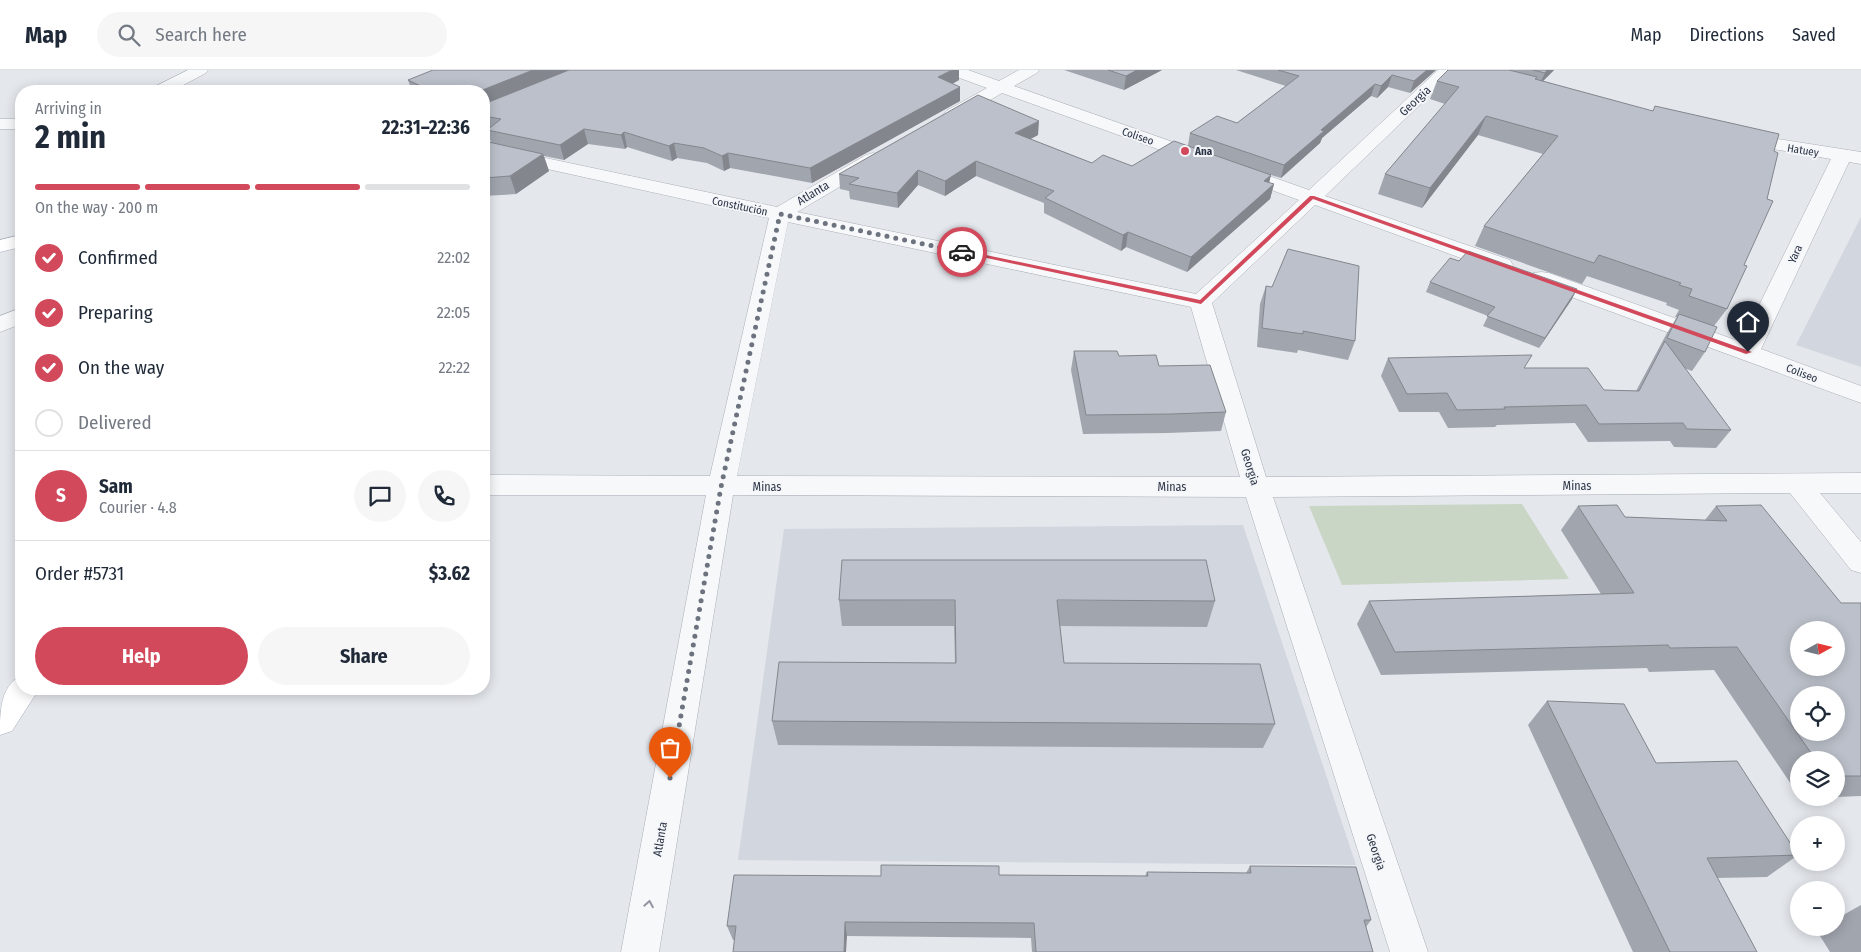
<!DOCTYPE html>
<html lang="en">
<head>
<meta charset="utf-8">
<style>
  body { margin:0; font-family:"Fira Sans Condensed",sans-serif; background:#f6f6f7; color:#1f2937; height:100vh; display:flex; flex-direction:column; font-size:19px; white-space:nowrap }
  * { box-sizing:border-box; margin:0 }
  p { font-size:16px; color:#747a83 }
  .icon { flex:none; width:28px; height:28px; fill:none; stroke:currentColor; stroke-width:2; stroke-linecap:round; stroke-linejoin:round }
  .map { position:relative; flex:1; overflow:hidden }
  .drawer { position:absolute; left:15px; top:15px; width:475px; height:610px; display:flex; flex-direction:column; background:#fff; border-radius:20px; box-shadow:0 2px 12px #0003 }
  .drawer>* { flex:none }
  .needle { width:32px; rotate:82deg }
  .buttons { position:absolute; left:1790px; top:551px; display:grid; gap:10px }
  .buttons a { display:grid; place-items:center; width:55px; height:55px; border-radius:50%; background:#fff; box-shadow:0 2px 12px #0003; font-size:25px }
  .pin { position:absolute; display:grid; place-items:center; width:42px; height:42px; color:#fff; margin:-51px -21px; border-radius:50% 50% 50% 0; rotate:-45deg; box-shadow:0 0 5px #0007 }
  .pin .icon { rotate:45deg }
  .courier { position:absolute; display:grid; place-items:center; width:50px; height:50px; margin:-25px; border:4px solid #d1495b; border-radius:50%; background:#fff; color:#222; box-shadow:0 1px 6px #0007 }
  .summary em { font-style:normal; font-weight:700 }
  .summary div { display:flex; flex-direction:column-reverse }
  .summary { display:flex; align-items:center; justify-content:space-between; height:85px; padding:0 20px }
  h1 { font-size:32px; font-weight:700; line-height:38px }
  .bar { display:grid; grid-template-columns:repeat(4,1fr); gap:8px 5px; align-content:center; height:60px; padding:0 20px }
  .bar i { height:6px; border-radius:4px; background:#e0e1e3 }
  .bar .on { background:#d1495b }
  .bar p { grid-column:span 4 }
  .line { display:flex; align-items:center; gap:12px; padding:0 20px; border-top:1px solid #e0e1e3 }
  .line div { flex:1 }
  .round { display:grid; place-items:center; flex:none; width:52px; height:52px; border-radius:26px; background:#f6f6f7 }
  ol { padding:0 20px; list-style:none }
  li { display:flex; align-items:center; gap:15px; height:55px }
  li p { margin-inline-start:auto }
  li .icon { padding:5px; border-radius:50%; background:#d1495b; color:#fff; stroke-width:4 }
  li:last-child { color:#747a83 }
  li i { width:28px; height:28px; border:2px solid #e0e1e3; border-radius:50% }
  .button { display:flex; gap:10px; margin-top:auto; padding:10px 20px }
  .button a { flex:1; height:58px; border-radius:30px; background:#d1495b; color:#fff; font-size:20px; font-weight:700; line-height:58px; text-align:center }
  .button a+a { background:#f6f6f7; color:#1f2937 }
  header { display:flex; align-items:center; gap:30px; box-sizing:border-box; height:70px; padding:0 25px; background:#fff; border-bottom:1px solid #e0e1e3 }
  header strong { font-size:24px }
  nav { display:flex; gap:28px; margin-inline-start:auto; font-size:18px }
  .search { width:350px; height:45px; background:#f6f6f7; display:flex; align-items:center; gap:12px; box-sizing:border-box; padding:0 18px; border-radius:28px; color:#747a83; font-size:19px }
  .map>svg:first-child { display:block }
  .built { fill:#d2d6de }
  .green { fill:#c9d6c5 }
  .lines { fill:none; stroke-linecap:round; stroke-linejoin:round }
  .minor-casing { stroke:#a9aeb7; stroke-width:1 }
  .major-casing { stroke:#a3abb8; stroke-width:1 }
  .minor { fill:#f7f8fa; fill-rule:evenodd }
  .major { fill:#fff; fill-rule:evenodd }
  .wall { fill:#a1a5ae }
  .shaded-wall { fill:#83868d }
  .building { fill:#bbc0ca; stroke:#83868d; fill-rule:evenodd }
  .oneway { stroke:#9196a0 }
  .route { fill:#d1495b }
  .done { stroke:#6c737f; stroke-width:5; stroke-dasharray:0 9 }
  .poi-dot { fill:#d1495b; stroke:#f4f6f9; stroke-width:2 }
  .labels { text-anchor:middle; stroke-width:4; stroke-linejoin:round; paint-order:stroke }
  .far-street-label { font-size:11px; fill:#2b3445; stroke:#f4f6f9 }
  .far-poi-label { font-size:11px; font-weight:bold; fill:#2b3445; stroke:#f4f6f9; text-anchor:start }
  .street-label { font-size:12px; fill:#2b3445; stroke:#f4f6f9 }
</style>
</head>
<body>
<header>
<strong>Map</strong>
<div class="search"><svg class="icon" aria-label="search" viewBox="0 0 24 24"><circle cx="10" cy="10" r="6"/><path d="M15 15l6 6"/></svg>Search here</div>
<nav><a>Map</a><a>Directions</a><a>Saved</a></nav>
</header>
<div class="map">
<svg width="1861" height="882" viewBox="0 0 1861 882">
  <rect width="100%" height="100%" fill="#e4e7ec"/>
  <!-- built -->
  <path class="built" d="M 1861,147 L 1861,297 L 1796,275 Z
    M 1243,455 L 1356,795 L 738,790 L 784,459 Z"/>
  <!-- green -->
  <path class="green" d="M 1522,434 L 1569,509 L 1342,515 L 1309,436 Z"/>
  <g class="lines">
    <defs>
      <path id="minor" d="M 188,0 L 208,0 L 206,3 L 172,21 L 152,21 L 154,17 Z
        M 944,0 L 968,0 L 999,11 L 1019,0 L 1039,0 L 1037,3 L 1014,16 L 1309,120 L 1438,0 L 1456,0 L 1325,126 L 1510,190 L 1513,195 L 1510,200 L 1502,201 L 1494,200 L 1315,135 L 1212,233 L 1266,407 L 1861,403 L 1861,423 L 1820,423 L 1861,472 L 1861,503 L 1851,500 L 1790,423 L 1273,427 L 1428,882 L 1390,882 L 1246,427 L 733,425 L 659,882 L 621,882 L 706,425 L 484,425 L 484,405 L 710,406 L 769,148 L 484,85 L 484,75 L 777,137 L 866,85 L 873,83 L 880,85 L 882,89 L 880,93 L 797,142 L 1196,224 L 1299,130 L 1002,23 L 958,49 L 952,50 L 946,49 L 943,45 L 946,41 L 987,18 L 946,3 ZM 788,152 L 1191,237 L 1240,407 L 737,406 Z
        M 0,49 L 21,49 L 21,59 L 0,59 Z
        M 1739,63 L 1861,82 L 1861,94 L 1849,92 L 1761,279 L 1861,316 L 1861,333 L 1533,213 L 1530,208 L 1533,203 L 1541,202 L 1549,203 L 1741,272 L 1831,89 L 1733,72 L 1730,68 L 1733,64 Z
        M 21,238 L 21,254 L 0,262 L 0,246 Z"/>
      <path id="major" d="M 21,165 L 21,177 L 0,182 L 0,170 Z
        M 21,606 L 21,619 L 39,619 L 12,661 L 0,665 C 0,642 0,616 21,606 Z"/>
    </defs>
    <!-- minor casing -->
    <use href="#minor" class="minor-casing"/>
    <!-- major casing -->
    <use href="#major" class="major-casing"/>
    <!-- minor -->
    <use href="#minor" class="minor"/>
    <!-- major -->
    <use href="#major" class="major"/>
  </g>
  <!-- wall -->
  <path class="wall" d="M 1064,0 L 1162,0 L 1124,20 Z
    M 1236,0 L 1436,0 L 1410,23 L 1388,17 L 1377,28 L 1371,26 L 1322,68 L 1320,73 L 1281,108 L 1271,105 L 1269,113 L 1274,114 L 1270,129 L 1187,202 L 1126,177 L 1121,181 L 1044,143 L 1044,133 L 976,106 L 945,126 L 918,115 L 898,138 L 850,129 L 849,121 L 840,119 L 839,104 L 1038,65 L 1030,69 L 1092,93 L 1132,96 L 1188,75 L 1190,63 L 1237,53 L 1286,16 Z
    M 1448,0 L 1554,0 L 1543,11 L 1774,81 L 1744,195 L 1727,239 L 1714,256 L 1705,282 L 1692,301 L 1684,298 L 1731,360 L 1716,378 L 1674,377 L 1670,371 L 1588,372 L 1575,353 L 1497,355 L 1495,357 L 1448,358 L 1439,342 L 1399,342 L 1381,306 L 1388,288 L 1525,298 L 1604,320 L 1636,321 L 1667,263 L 1677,247 L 1675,247 L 1679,240 L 1666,235 L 1667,233 L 1587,206 L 1582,214 L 1475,176 L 1484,156 L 1543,84 L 1478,65 L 1422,138 L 1378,124 L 1385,104 L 1445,34 L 1430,29 L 1437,11 Z
    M 408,10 L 959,10 L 952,14 L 960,17 L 960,31 L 812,113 L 730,98 L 724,101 L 707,93 L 677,88 L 672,91 L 627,77 L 625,79 L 588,74 L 564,90 L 544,86 L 549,101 L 516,124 L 484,126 L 484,71 L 491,72 L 487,60 L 484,59 L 484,21 L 412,21 Z
    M 1430,212 L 1572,229 L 1539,278 L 1483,256 L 1488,246 L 1426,222 Z
    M 1266,216 L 1355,271 L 1348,290 L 1298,280 L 1297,283 L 1257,277 L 1260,234 Z
    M 1074,281 L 1119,286 L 1159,296 L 1226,342 L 1221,361 L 1167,363 L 1083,364 L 1071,300 Z
    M 1578,436 L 1625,447 L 1705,450 L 1716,436 L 1841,533 L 1861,533 L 1861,726 L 1836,727 L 1836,690 L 1799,690 L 1799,726 L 1714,600 L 1649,602 L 1647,598 L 1381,605 L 1357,554 L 1369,531 L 1601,524 L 1561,460 Z
    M 839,530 L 1215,531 L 1207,557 L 1060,556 L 1064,593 L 1275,654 L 1263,678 L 778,675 L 772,651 L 955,593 L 954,556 L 842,556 Z
    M 1547,631 L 1656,693 L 1798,785 L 1767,807 L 1717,808 L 1757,882 L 1633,882 L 1528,655 Z
    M 1250,796 L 1371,850 L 1366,857 L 1373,882 L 1032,882 L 1031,868 L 847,866 L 733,870 L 727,856 L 881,806 L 999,805 L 1145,806 L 1147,802 L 1246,803 Z
    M 1861,835 L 1861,882 L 1830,882 L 1817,861 L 1822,858 L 1836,858 L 1836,849 Z"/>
  <!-- shaded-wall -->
  <path class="shaded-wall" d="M 533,0 L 570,0 L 484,36 L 484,21 L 480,21 Z
    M 952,0 L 959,0 L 959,10 L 937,22 L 938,7 Z
    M 1137,0 L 1162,0 L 1124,20 L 1126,6 Z
    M 1427,0 L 1436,0 L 1410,23 L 1414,11 Z
    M 1547,0 L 1554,0 L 1539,15 L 1545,3 Z
    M 1392,5 L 1388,17 L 1377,28 L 1381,16 Z
    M 1375,14 L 1371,26 L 1322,68 L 1320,73 L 1281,108 L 1284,95 L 1321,60 Z
    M 960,17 L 960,31 L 812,113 L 810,98 Z
    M 1486,46 L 1478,65 L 1422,138 L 1430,118 Z
    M 1039,51 L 1038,65 L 1014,78 L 1015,63 Z
    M 584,59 L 588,74 L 564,90 L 560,75 Z
    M 624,62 L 627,77 L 625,79 L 621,65 Z
    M 674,73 L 677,88 L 672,91 L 669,76 Z
    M 728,83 L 730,98 L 724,101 L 722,86 Z
    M 543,84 L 549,101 L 516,124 L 510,106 Z
    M 976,91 L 976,106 L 945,126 L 945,111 Z
    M 918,100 L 918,115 L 898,138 L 897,123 Z
    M 1271,105 L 1267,120 L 1264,111 Z
    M 1274,114 L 1270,129 L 1187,202 L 1191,187 Z
    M 1128,162 L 1126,177 L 1121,181 L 1123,165 Z
    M 1577,219 L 1572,229 L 1539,278 L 1545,268 Z
    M 845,852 L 847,866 L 846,882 L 844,882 Z"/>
  <!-- building -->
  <path class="building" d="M 433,0 L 533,0 L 480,21 L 431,21 L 408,10 Z
    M 569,0 L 952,0 L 938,7 L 960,17 L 810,98 L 728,83 L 722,86 L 704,78 L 674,73 L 669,76 L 624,62 L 621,65 L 584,59 L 560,75 L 487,60 L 501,49 L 484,46 L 484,34 Z
    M 1108,0 L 1137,0 L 1126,6 Z
    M 1278,0 L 1427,0 L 1414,11 L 1392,5 L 1381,16 L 1375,14 L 1321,60 L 1324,61 L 1284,95 L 1190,63 L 1217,46 L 1237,53 L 1299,6 Z
    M 1448,0 L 1509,0 L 1537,7 L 1535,9 L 1653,41 L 1655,36 L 1779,64 L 1774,81 L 1778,83 L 1767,129 L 1773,131 L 1744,195 L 1747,196 L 1727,239 L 1689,226 L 1692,219 L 1679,215 L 1681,213 L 1599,185 L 1594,193 L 1484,156 L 1558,66 L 1486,46 L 1430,118 L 1385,104 L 1459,17 L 1437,11 Z
    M 1533,0 L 1547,0 L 1545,3 Z
    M 978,25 L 1039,51 L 1015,63 L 1092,93 L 1103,85 L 1132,96 L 1174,71 L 1271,105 L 1264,111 L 1274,114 L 1191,187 L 1128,162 L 1123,165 L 1045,128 L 1054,121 L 976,91 L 945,111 L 918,100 L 897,123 L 849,114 L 859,108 L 839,104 Z
    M 484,71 L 543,84 L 510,106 L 484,108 Z
    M 1288,179 L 1359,196 L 1355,271 L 1303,261 L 1303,264 L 1262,258 L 1266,216 L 1272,217 Z
    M 1468,181 L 1577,219 L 1545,268 L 1487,246 L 1495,237 L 1430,212 L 1450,188 L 1459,191 Z
    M 1679,244 L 1717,257 L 1705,282 L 1667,268 Z
    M 1665,271 L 1731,360 L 1687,359 L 1683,353 L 1599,354 L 1586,335 L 1504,337 L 1505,339 L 1457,340 L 1447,323 L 1407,324 L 1388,288 L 1532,285 L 1524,298 L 1588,298 L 1604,320 L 1639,321 Z
    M 1074,281 L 1117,281 L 1119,286 L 1156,285 L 1159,296 L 1210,295 L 1226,342 L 1172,344 L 1086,345 Z
    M 1617,435 L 1625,447 L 1727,451 L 1716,436 L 1761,435 L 1841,533 L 1861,533 L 1861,706 L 1836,706 L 1836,690 L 1816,690 L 1737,577 L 1670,578 L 1668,575 L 1395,582 L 1369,531 L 1634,523 L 1578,436 ZM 1799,560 L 1836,560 L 1836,598 L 1799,598 ZM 1799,625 L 1836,625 L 1836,662 L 1799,662 Z
    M 842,490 L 1206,490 L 1215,531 L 1057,530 L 1064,593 L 1260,594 L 1275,654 L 772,651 L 779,592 L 956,593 L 955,530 L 839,530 Z
    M 1547,631 L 1624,634 L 1656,693 L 1737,691 L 1798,785 L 1707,788 L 1757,882 L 1670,882 Z
    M 881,795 L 999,796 L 999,805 L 1148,806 L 1147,802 L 1251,803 L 1250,796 L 1356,797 L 1371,850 L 1364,850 L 1373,882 L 1036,882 L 1034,853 L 845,852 L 844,882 L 733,882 L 736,856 L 727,856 L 734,805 L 881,806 Z"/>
  <!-- one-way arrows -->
  <defs><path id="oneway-chevron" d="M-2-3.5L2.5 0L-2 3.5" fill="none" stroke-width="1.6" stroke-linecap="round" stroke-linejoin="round" transform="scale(1.25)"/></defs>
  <use class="oneway" href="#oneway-chevron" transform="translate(649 834) rotate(-80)"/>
  <!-- route -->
  <path class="route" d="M 1310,126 L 1314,126 L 1752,282 L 1746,284 L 1313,129 L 1201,234 L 959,182 L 962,180 L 1200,230 Z"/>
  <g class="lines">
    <!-- done -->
    <path class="done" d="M 670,708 L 721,417 L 780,144 L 962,182"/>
  </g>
  <!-- markers -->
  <circle class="poi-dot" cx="1185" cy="81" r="5"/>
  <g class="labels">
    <!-- far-street labels -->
    <g class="far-street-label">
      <text transform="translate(1138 66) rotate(19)" y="4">Coliseo</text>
      <text transform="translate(1803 80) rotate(9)" y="4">Hatuey</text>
      <text transform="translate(740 136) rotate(12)" y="4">Constitución</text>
      <text transform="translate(1795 184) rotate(-65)" y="4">Yara</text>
      <text transform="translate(1802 303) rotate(21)" y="4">Coliseo</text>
    </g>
    <!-- far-poi labels -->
    <g class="far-poi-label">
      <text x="1195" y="85">Ana</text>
    </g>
    <!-- street labels -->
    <g class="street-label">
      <text transform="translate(1415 31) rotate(-43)" y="4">Georgia</text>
      <text transform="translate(813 123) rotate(-31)" y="4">Atlanta</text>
      <text transform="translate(1250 397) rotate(73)" y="4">Georgia</text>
      <text x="1577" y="420">Minas</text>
      <text x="767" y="421">Minas</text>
      <text x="1172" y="421">Minas</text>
      <text transform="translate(660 769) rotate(-80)" y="4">Atlanta</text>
      <text transform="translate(1376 782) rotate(72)" y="4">Georgia</text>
    </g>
  </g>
</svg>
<div class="buttons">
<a><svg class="needle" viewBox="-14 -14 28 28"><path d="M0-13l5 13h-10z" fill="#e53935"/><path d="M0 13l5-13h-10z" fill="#747a83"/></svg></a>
<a><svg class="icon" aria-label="locate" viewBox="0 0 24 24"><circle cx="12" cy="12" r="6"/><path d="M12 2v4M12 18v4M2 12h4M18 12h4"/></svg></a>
<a><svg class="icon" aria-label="layers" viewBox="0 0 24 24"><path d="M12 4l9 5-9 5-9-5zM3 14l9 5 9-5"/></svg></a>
<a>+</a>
<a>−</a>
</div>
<div class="pin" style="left:670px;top:708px;background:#ea580c"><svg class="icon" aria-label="bag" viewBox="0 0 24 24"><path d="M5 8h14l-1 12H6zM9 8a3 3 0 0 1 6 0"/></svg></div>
<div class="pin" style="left:1748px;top:282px;background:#1f2937"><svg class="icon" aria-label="home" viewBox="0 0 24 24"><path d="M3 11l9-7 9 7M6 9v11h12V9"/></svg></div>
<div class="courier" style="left:962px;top:182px"><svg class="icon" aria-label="car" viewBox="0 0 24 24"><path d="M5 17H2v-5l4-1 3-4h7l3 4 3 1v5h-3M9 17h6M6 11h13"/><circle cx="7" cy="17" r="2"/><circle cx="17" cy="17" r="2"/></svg></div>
<section class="drawer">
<div class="summary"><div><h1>2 min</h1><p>Arriving in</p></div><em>22:31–22:36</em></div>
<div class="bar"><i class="on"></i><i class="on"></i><i class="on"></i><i></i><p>On the way · 200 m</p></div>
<ol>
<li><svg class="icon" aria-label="check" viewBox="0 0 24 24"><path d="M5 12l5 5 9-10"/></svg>Confirmed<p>22:02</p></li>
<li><svg class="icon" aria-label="check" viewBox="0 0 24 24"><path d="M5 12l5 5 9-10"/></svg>Preparing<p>22:05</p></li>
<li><svg class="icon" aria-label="check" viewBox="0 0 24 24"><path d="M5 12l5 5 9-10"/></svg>On the way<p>22:22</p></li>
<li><i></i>Delivered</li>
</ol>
<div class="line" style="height:90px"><b class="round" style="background:#d1495b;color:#fff">S</b><div><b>Sam</b><p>Courier · 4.8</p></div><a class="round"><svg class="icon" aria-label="chat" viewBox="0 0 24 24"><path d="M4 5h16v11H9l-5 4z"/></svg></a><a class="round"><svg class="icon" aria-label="phone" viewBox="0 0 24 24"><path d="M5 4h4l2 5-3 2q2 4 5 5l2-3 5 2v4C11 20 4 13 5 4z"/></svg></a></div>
<div class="line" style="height:65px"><div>Order #5731</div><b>$3.62</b></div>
<div class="button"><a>Help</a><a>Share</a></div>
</section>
</div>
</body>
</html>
